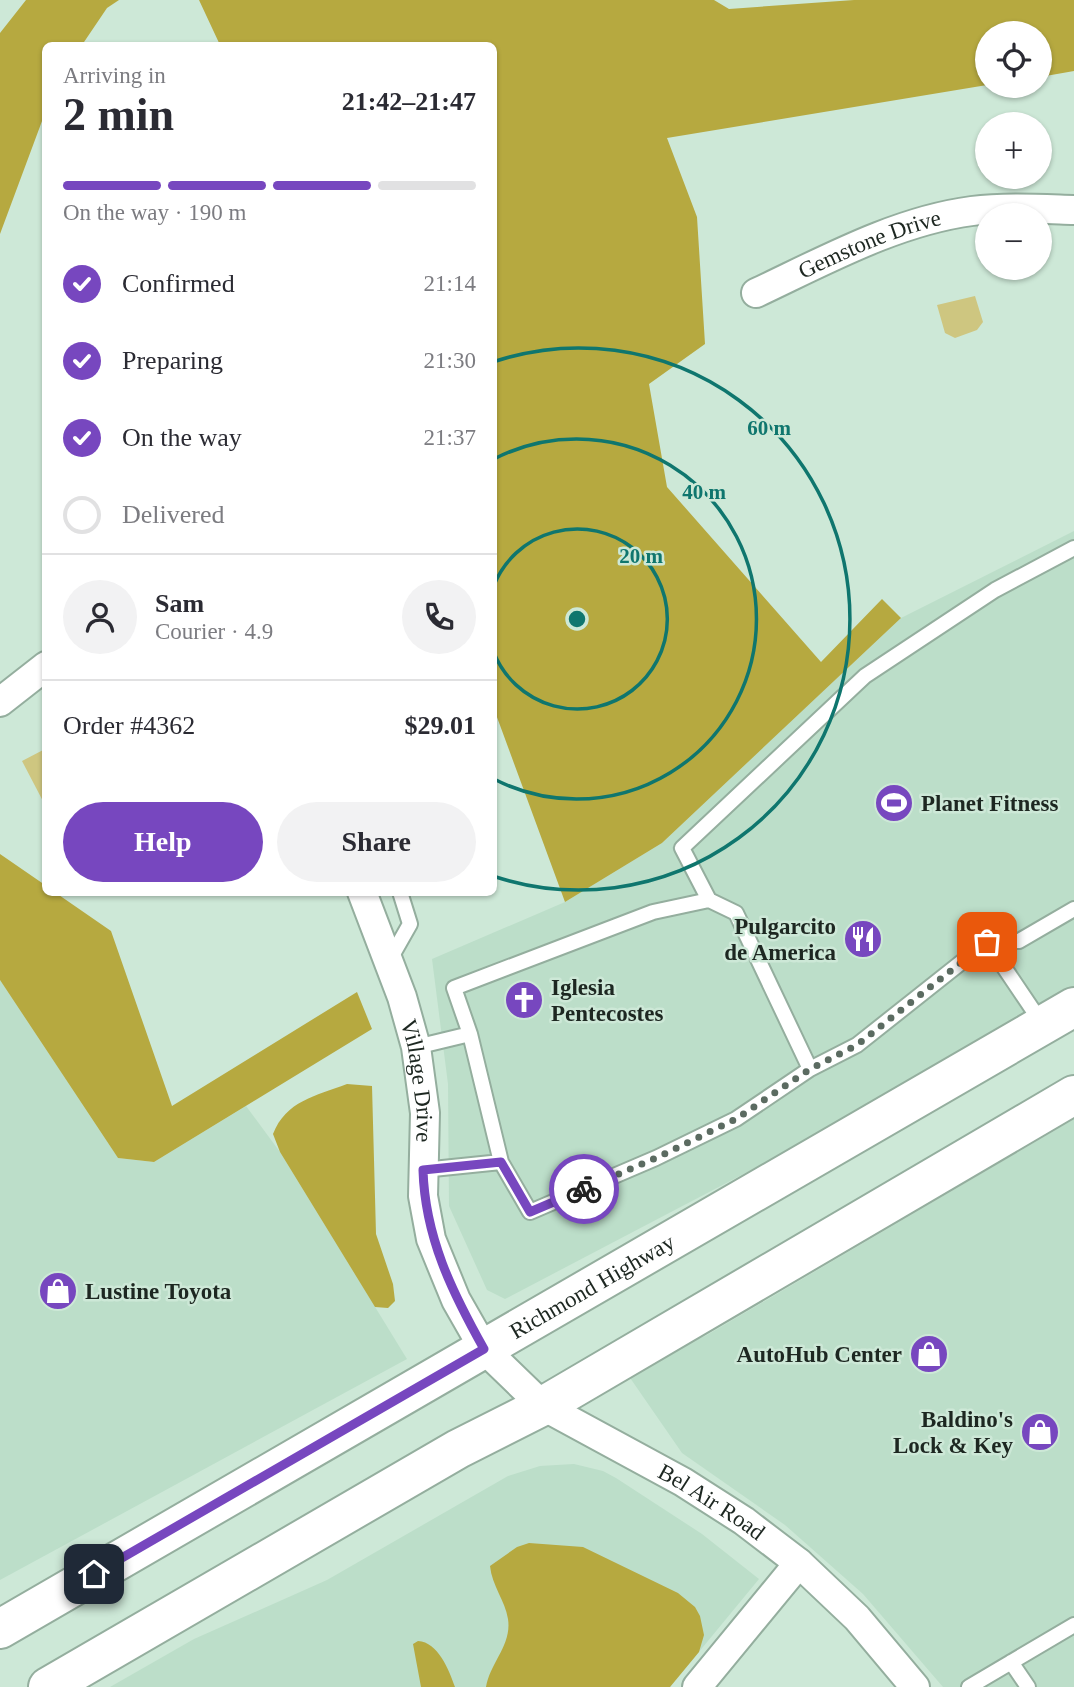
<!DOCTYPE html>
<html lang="en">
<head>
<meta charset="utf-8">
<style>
  body { margin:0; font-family:Georgia,serif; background:#f2f2f3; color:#2b2b33; height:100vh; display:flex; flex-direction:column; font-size:26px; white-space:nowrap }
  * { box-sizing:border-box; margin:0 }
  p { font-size:23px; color:#7c7c81 }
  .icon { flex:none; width:38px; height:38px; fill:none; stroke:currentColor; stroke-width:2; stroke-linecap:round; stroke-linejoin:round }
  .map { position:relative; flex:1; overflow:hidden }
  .panel { position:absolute; left:42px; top:42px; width:455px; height:854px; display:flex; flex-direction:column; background:#fff; border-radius:10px; box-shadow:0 2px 5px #0004 }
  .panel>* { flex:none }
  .controls { position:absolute; left:975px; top:21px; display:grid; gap:14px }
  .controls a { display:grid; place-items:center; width:77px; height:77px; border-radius:50%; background:#fff; box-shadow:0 2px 5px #0004; font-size:35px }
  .pin { position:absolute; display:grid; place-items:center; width:60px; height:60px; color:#fff; margin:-30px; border-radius:14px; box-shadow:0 4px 10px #0006 }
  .courier { position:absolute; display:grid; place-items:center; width:70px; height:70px; margin:-35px; border:5px solid #7747bf; border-radius:50%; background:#fff; color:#222; box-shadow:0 2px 9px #0007 }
  .overview em { font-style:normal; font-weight:800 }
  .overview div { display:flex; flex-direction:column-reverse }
  .overview { display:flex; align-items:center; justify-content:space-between; height:119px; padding:0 21px }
  h1 { font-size:46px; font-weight:800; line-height:52px }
  .bar { display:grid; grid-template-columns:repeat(4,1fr); gap:10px 7px; align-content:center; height:84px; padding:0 21px }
  .bar i { height:9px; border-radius:5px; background:#e1e1e2 }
  .bar .selected { background:#7747bf }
  .bar p { grid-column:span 4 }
  .line { display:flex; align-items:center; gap:18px; padding:0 21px; border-top:2px solid #e1e1e2 }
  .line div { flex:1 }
  .round { display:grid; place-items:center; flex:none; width:74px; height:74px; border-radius:37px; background:#f2f2f3 }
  ol { padding:0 21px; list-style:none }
  li { display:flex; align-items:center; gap:21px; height:77px }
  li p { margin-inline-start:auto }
  li .icon { padding:7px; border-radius:50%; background:#7747bf; color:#fff; stroke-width:4 }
  li:last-child { color:#7c7c81 }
  li i { width:38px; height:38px; border:4px solid #e1e1e2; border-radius:50% }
  .primary-button { display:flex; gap:14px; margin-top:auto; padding:14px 21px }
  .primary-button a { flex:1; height:80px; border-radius:42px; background:#7747bf; color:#fff; font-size:28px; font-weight:800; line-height:80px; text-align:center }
  .primary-button a+a { background:#f2f2f3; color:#2b2b33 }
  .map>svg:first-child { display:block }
  .built { fill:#bcdec9 }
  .green { fill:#cec680 }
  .forest { fill:#b6a940 }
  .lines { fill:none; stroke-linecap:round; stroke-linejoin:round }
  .service-casing { stroke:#94ae9e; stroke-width:18 }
  .minor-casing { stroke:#94ae9e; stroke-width:32 }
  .primary-casing { stroke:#94ae9e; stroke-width:42 }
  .service { stroke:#fff; stroke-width:14 }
  .minor { stroke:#fff; stroke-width:28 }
  .primary { stroke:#fff; stroke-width:38 }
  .done { stroke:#5b6b61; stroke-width:7; stroke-dasharray:0 12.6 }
  .route { stroke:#7747bf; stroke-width:9 }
  .ring { fill:none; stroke:#0f766e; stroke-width:3.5 }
  .labels { text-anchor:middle; stroke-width:5; stroke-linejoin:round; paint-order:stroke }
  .street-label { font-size:23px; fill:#1d2721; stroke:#cde8d7 }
  .poi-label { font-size:23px; font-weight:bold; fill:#1d2721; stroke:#cde8d7; text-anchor:start }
  .centre { fill:#0f766e; stroke:#cde8d7; stroke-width:3.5 }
  .ring-label { font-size:21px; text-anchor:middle; font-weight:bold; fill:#0f766e; stroke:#cde8d7; stroke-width:5; stroke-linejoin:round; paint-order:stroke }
</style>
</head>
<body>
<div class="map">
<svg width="1074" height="1687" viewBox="0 0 1074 1687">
  <rect width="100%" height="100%" fill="#cde8d7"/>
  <!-- built -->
  <path class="built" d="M 1074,531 L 1074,1001 L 505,1299 L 487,1290 L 449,1206 L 448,1084 L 432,959 L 565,902 L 662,843 L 901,618 Z
    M 0,980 L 118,1158 L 154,1162 L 246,1106 L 280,1152 L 407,1359 L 0,1580 Z
    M 1074,1119 L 1074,1687 L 943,1687 L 863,1594 L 785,1525 L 682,1453 L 626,1372 L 707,1335 Z
    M 574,1464 L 603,1471 L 616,1478 L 702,1534 L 759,1579 L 670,1687 L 110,1687 L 194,1639 L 327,1580 L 508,1476 L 540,1466 Z"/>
  <!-- green -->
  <path class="green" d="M 975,296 L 983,322 L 977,330 L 955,338 L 945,333 L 937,305 Z
    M 45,749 L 45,805 L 22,761 Z"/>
  <!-- forest -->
  <path class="forest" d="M 26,0 L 119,0 L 107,8 L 82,45 L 46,46 L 45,113 L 0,234 L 0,33 Z
    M 199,0 L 714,0 L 729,9 L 854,0 L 1074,0 L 1074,71 L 1040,77 L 1040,33 L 987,33 L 987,85 L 667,138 L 697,217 L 705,344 L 649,384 L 667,487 L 821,662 L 882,599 L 901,618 L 662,843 L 565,902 L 494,709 L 494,46 L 220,45 Z
    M 0,854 L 45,885 L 46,892 L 56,893 L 111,931 L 172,1106 L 357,992 L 372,1029 L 154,1162 L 118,1158 L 0,980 Z
    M 347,1084 L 372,1086 L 376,1234 L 393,1284 L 395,1301 L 388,1308 L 375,1307 L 280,1152 L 273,1134 C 286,1101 315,1096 347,1084 Z
    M 529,1543 L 583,1547 L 678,1593 L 695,1607 L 700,1616 L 704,1635 L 699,1652 L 670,1687 L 486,1687 C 490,1663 512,1645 508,1619 C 505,1600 492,1586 490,1566 L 517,1547 Z
    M 418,1641 C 438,1642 449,1670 455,1687 L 421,1687 L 413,1644 Z"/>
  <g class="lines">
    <defs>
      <path id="service" d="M 709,900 L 682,848 L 865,676 L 995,590 L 1074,548
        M 987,942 L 1043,1025
        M 389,961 L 410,924 L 400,892
        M 416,1047 L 470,1034
        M 501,1162 L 470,1034 L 454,988 L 653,912 L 709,900 L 736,913 L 810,1069
        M 423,1170 L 501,1162 L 530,1212 L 656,1158 L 736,1119 L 810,1069 L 857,1045 L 987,942 L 1019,941 L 1074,909
        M 1011,1662 L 1028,1687
        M 969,1687 L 1074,1625"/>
      <g id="minor">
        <path id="s1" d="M 756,293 C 824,261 896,221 972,211 C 1005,207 1040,209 1074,210"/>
        <path d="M 0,702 L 46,666"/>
        <path id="s2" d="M 362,892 L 402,997 L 416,1047 L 425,1113 L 423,1196 L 431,1239 L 456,1300 L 484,1349 L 543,1406 L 683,1482 L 744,1521 L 799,1563 L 857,1618 L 915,1687"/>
        <path d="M 697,1687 L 799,1563"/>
      </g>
      <g id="primary">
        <path id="s3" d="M 0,1629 L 1074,1007"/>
        <path d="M 48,1687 L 458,1449 L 543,1406 L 1074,1095"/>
      </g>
    </defs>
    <!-- service casing -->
    <use href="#service" class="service-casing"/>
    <!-- minor casing -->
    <use href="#minor" class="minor-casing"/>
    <!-- primary casing -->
    <use href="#primary" class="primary-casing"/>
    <!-- service -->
    <use href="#service" class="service"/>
    <!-- minor -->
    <use href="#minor" class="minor"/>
    <!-- primary -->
    <use href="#primary" class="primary"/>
  </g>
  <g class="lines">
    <!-- done -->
    <path class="done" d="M 584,1189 L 656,1158 L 736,1119 L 810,1069 L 857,1045 L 987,942"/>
    <!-- route -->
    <path class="route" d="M 94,1574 L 484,1349 C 452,1292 425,1237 423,1170 L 501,1162 L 530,1212 L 584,1189"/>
  </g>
  <!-- distance rings -->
  <g class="ring">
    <path d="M494 585A90 90 0 1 1 494 653"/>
    <path d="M494 459A180 180 0 1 1 494 779"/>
    <path d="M496 361A271 271 0 1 1 496 877"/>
  </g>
  <!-- icons -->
  <defs>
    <symbol id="stadium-disc" viewBox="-11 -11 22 22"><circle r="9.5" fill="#7747bf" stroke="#cde8d7"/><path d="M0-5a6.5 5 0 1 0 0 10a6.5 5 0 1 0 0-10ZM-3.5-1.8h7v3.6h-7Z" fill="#fff"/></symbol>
    <symbol id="restaurant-disc" viewBox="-11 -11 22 22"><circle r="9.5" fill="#7747bf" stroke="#cde8d7"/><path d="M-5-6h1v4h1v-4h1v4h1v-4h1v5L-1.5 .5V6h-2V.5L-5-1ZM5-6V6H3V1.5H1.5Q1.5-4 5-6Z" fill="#fff"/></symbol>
    <symbol id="church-disc" viewBox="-11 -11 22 22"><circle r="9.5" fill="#7747bf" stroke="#cde8d7"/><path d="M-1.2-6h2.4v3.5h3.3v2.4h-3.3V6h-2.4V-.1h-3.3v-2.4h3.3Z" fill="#fff"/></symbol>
    <symbol id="shop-disc" viewBox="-11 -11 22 22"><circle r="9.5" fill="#7747bf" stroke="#cde8d7"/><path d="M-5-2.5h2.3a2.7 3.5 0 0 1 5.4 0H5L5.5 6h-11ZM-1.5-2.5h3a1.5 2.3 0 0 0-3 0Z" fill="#fff"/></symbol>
  </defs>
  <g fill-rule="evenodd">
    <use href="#stadium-disc" x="872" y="781" width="44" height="44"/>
    <use href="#restaurant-disc" x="841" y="917" width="44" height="44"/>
    <use href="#church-disc" x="502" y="978" width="44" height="44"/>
    <use href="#shop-disc" x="36" y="1269" width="44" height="44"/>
    <use href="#shop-disc" x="907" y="1332" width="44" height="44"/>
    <use href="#shop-disc" x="1018" y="1410" width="44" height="44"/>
  </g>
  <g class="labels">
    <!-- street labels -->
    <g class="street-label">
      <text dy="8" stroke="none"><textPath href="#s1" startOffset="124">Gemstone Drive</textPath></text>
      <text dy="8" stroke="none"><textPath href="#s2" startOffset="198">Village Drive</textPath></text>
      <text dy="8" stroke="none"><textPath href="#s3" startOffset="684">Richmond Highway</textPath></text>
      <text dy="8" stroke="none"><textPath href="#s2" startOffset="756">Bel Air Road</textPath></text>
    </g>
    <!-- poi labels -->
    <g class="poi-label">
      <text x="921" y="811">Planet Fitness</text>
      <text x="836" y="934" text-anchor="end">Pulgarcito<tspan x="836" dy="26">de America</tspan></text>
      <text x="551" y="995">Iglesia<tspan x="551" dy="26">Pentecostes</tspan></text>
      <text x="85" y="1299">Lustine Toyota</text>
      <text x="902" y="1362" text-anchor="end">AutoHub Center</text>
      <text x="1013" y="1427" text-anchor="end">Baldino's<tspan x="1013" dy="26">Lock &amp; Key</tspan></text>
    </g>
  </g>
  <circle cx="577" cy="619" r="10" class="centre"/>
  <g class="ring-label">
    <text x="769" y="435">60 m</text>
    <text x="704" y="499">40 m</text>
    <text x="641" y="563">20 m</text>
  </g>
</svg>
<div class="controls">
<a><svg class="icon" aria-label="locate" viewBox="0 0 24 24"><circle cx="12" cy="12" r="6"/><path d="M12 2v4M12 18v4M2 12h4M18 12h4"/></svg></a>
<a>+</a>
<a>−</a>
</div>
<div class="pin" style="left:987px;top:942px;background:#ea580c"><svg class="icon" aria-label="bag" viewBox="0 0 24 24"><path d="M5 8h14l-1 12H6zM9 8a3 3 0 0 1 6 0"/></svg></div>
<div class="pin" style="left:94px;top:1574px;background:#1f2937"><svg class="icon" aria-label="home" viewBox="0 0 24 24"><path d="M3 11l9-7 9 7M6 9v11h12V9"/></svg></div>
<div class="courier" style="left:584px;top:1189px"><svg class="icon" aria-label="bike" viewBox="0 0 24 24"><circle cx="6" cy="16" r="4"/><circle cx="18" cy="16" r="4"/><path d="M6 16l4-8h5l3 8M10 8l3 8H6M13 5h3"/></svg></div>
<section class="panel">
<div class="overview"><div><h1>2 min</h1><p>Arriving in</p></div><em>21:42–21:47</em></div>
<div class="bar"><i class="selected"></i><i class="selected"></i><i class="selected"></i><i></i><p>On the way · 190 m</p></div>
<ol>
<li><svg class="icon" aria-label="check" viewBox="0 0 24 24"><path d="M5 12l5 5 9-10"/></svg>Confirmed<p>21:14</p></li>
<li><svg class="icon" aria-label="check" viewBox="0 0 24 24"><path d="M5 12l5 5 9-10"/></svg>Preparing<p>21:30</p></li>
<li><svg class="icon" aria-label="check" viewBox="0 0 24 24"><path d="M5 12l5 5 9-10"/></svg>On the way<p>21:37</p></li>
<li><i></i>Delivered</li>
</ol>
<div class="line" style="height:126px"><a class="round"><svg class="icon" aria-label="person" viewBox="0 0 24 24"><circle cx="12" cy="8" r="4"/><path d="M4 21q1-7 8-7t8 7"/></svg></a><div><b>Sam</b><p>Courier · 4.9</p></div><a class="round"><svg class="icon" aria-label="phone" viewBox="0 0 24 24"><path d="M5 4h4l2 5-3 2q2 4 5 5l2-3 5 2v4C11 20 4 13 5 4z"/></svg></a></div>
<div class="line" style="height:91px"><div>Order #4362</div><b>$29.01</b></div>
<div class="primary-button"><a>Help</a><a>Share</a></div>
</section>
</div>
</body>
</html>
